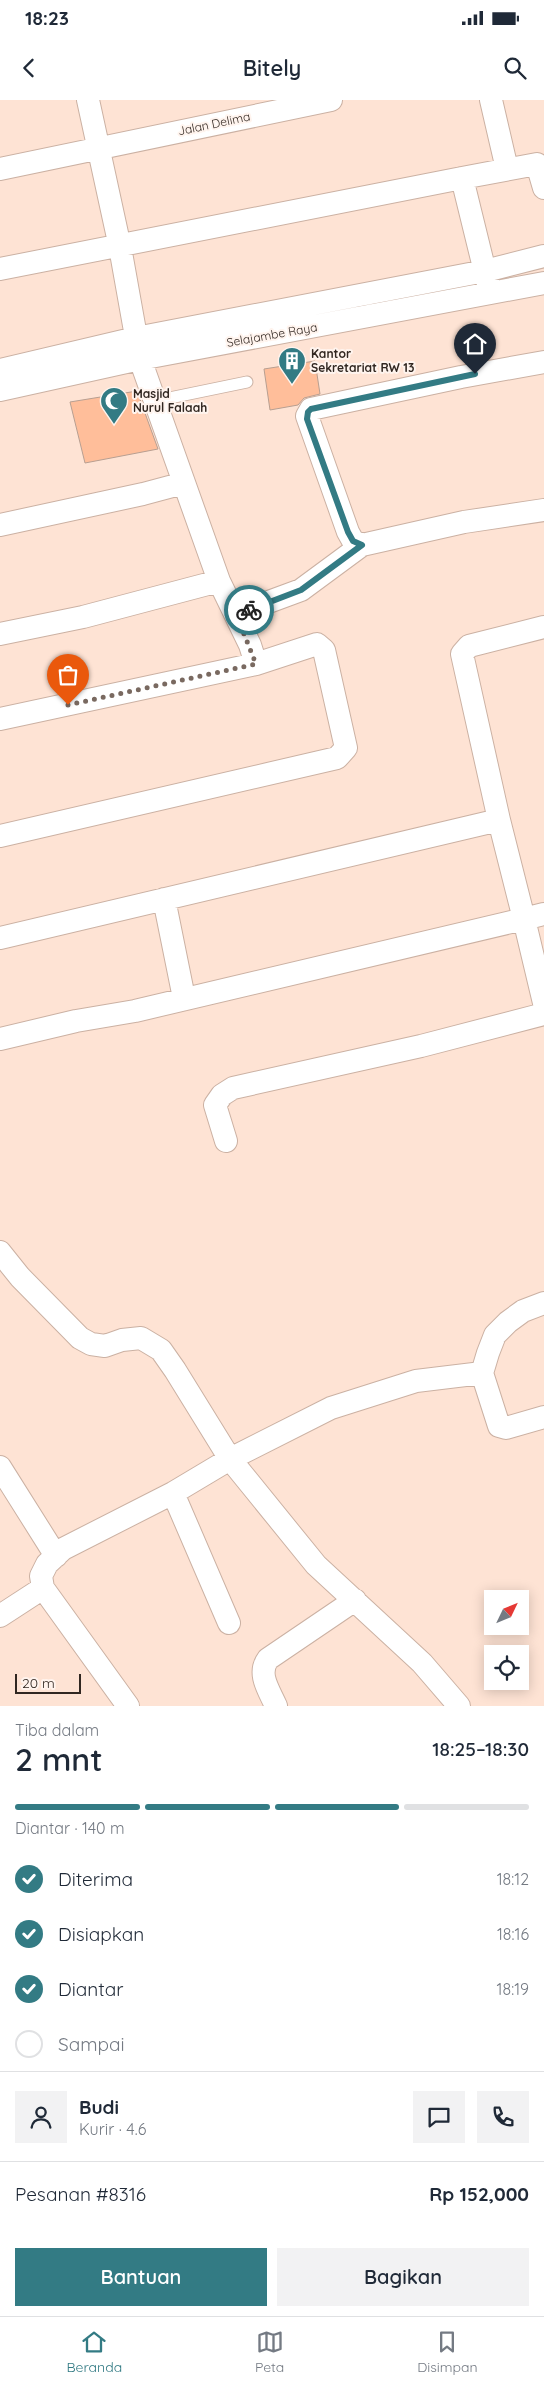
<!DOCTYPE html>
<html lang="id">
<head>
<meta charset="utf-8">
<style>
  body { margin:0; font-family:Quicksand,sans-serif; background:#f2f2f3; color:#1f2937; height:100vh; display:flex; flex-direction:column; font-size:19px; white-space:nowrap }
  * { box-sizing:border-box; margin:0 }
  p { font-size:16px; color:#747a83 }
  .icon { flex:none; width:28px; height:28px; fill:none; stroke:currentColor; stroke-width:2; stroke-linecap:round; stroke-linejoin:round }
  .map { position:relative; height:1606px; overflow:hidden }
  .side { display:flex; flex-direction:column; background:#fff; flex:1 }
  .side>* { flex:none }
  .needle { width:32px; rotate:47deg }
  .controls { position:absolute; left:484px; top:1490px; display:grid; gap:10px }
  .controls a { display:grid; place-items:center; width:45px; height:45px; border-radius:0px; background:#fff; box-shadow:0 2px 12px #0003; font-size:25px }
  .scale { position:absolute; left:15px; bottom:12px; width:66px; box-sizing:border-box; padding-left:5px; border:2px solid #312721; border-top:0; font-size:14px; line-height:18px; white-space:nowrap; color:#312721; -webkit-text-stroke:4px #fff4ee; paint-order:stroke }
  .pin { position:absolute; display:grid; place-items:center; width:42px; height:42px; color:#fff; margin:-51px -21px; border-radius:50% 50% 50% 0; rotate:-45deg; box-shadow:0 0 5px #0007 }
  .pin .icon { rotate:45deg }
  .courier { position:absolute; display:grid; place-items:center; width:50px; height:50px; margin:-25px; border:4px solid #337b84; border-radius:50%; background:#fff; color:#222; box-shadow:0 1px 6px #0007 }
  .summary em { font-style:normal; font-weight:600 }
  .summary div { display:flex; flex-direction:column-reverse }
  .summary { display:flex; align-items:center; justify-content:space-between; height:85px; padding:0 15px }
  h1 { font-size:32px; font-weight:600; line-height:38px }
  .bar { display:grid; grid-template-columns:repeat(4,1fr); gap:8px 5px; align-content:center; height:60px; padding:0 15px }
  .bar i { height:6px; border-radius:4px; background:#e0e1e3 }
  .bar .on { background:#337b84 }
  .bar p { grid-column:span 4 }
  .line { display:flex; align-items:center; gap:12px; padding:0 15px; border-top:1px solid #e0e1e3 }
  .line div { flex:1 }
  .round { display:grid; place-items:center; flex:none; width:52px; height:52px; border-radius:0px; background:#f2f2f3 }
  ol { padding:0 15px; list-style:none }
  li { display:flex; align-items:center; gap:15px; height:55px }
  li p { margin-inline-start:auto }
  li .icon { padding:5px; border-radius:50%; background:#337b84; color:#fff; stroke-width:4 }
  li:last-child { color:#747a83 }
  li i { width:28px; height:28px; border:2px solid #e0e1e3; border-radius:50% }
  .button { display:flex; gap:10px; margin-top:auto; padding:10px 15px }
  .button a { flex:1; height:58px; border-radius:0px; background:#337b84; color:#fff; font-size:20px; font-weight:600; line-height:58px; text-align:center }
  .button a+a { background:#f2f2f3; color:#1f2937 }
  .status { display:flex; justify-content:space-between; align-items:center; height:35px; padding:0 25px; background:#fff; direction:ltr }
  .status svg { height:14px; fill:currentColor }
  header { display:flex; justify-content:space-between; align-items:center; height:65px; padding:0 15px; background:#fff; font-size:22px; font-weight:600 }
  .dock { display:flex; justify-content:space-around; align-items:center; height:70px; border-top:1px solid #e0e1e3; background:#fff; font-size:14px; color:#747a83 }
  .dock a { display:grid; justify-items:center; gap:2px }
  .dock .on { color:#337b84 }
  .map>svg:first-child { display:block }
  .building { fill:#ffbe9a; stroke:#b89f91 }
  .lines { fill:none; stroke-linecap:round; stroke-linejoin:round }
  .service-casing { stroke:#cbb1a3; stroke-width:13 }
  .minor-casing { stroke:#cbb1a3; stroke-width:24 }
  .service { stroke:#fff; stroke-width:11 }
  .minor { stroke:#fff; stroke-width:22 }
  .done { stroke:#796960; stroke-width:5; stroke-dasharray:0 9 }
  .route { stroke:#337b84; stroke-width:6 }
  .labels { text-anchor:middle; stroke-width:4; stroke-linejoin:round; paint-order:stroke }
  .street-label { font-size:12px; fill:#312721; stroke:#fff4ee }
  .poi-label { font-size:12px; font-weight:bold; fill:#312721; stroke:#fff4ee; text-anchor:start }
</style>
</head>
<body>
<div class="status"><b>18:23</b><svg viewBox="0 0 49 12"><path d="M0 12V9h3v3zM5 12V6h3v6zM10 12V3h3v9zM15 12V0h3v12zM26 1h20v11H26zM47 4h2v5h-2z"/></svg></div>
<header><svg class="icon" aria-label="back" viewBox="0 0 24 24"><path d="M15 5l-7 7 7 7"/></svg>Bitely<svg class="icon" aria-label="search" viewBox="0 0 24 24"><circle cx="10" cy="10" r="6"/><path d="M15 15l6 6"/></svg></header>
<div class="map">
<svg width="544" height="1606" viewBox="0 0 544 1606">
  <rect width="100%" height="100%" fill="#fee3d4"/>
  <!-- building -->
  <path class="building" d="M 315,261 L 320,294 L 304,298 L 298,305 L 270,310 L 264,269 Z
    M 137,291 L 158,349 L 85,363 L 70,302 Z"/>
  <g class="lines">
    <defs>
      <path id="service" d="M 155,301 L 247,282"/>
      <path id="minor" d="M 88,0 L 120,147 L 140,259 L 219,481 L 250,545 L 256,564
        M 491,0 L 507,69
        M 0,69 L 331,0
        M 0,169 L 462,78
        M 488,184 L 462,78 L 537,64 L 544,88
        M 544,262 L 461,277 L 311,309 L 307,316 L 348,432 L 353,441 L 362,445 L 464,422 L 544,410
        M 0,270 L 136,238 L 485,171 L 544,156
        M 0,290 L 140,259 L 544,183
        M 0,425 L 143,394 L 184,383
        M 236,514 L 301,490 L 362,445
        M 0,534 L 83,517 L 219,481
        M 0,619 L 256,564 L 317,544 L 324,550 L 346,648 L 337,658 L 0,736
        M 499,720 L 524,819 L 544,814
        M 164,799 L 184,898
        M 0,838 L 499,720 L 462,554 L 469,546 L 544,527
        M 0,939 L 76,921 L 135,911 L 524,819 L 544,903
        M 226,1041 L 215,1005 L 222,995 L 233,988 L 421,946 L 544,914
        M 0,1152 L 20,1177 L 80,1238 L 91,1244 L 105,1246 L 122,1240 L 141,1238 L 161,1250 L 175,1270 L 230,1359 L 316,1465 L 422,1563 L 459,1606
        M 544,1203 L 523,1211 L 508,1222 L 495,1235 L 488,1253 L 482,1273 L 499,1326 L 506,1328 L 544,1317
        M 0,1367 L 56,1456
        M 173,1393 L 229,1523
        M 43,1488 L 128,1606
        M 0,1516 L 43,1488 L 41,1476 L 47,1464 L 63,1449 L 173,1393 L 230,1359 L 331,1308 L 416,1281 L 482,1273
        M 276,1606 C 269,1590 257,1574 268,1559 L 355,1500"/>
    </defs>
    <!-- service casing -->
    <use href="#service" class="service-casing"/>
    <!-- minor casing -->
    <use href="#minor" class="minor-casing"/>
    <!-- service -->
    <use href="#service" class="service"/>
    <!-- minor -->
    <use href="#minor" class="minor"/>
  </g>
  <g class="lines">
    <!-- done -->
    <path class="done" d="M 68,605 L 256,564 L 236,514 L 249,510"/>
    <!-- route -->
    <path class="route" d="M 249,510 L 301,490 L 362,445 L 353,441 L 348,432 L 307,319 L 308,312 L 311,309 L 475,274"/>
  </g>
  <!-- icons -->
  <defs>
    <symbol id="building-pin" viewBox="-11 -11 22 30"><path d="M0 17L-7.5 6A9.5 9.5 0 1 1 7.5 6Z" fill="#337b84" stroke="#fff4ee"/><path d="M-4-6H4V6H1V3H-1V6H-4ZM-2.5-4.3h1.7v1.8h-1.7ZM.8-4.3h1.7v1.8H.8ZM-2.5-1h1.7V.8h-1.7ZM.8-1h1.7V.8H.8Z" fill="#fff"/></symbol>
    <symbol id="mosque-pin" viewBox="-11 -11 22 30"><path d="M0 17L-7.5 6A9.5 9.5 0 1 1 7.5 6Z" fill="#337b84" stroke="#fff4ee"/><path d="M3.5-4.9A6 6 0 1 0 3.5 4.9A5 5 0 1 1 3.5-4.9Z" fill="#fff"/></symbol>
  </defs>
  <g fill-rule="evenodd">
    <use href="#building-pin" x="276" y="245" width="32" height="43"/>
    <use href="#mosque-pin" x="98" y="285" width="32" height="43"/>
  </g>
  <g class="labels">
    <!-- street labels -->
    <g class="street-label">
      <text transform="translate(214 24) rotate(-12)" y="4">Jalan Delima</text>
      <text transform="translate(272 235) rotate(-10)" y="4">Selajambe Raya</text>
    </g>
    <!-- poi labels -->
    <g class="poi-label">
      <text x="311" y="258">Kantor<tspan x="311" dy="14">Sekretariat RW 13</tspan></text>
      <text x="133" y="298">Masjid<tspan x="133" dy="14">Nurul Falaah</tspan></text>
    </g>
  </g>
</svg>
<div class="controls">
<a><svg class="needle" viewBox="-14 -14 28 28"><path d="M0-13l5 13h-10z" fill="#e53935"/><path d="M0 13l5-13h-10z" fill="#747a83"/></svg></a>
<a><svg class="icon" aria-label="locate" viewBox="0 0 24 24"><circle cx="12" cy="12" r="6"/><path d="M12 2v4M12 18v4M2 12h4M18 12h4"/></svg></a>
</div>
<div class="scale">20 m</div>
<div class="pin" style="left:68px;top:605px;background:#ea580c"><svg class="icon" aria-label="bag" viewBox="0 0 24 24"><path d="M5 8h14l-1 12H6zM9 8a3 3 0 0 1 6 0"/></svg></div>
<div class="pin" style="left:475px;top:274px;background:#1f2937"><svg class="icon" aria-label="home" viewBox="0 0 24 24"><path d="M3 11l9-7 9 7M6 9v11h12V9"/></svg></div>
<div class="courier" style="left:249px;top:510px"><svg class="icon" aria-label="bike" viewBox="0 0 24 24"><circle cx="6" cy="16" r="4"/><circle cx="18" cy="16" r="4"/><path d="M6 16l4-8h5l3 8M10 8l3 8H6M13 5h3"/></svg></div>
</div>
<section class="side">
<div class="summary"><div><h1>2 mnt</h1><p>Tiba dalam</p></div><em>18:25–18:30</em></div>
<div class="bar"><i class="on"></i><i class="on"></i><i class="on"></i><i></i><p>Diantar · 140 m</p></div>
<ol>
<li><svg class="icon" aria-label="check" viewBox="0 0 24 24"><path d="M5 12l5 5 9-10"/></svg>Diterima<p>18:12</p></li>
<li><svg class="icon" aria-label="check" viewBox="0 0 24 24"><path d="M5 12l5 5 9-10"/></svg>Disiapkan<p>18:16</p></li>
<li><svg class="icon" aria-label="check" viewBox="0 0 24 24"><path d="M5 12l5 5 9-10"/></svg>Diantar<p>18:19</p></li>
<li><i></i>Sampai</li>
</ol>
<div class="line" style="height:90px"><a class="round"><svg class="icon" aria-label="person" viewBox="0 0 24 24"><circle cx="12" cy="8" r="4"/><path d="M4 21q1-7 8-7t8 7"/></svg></a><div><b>Budi</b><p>Kurir · 4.6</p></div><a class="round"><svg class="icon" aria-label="chat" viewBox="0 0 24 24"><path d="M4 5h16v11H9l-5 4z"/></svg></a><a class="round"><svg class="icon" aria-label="phone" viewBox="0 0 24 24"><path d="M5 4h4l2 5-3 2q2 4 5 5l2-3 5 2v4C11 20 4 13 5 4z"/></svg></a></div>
<div class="line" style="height:65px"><div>Pesanan #8316</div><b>Rp 152,000</b></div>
<div class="button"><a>Bantuan</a><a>Bagikan</a></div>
</section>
<nav class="dock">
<a class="on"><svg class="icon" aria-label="home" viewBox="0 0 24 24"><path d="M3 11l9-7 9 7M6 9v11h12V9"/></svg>Beranda</a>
<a><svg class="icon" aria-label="map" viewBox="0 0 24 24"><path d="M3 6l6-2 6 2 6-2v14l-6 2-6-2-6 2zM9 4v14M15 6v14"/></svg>Peta</a>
<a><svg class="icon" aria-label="saved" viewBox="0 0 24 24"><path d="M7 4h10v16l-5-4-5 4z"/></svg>Disimpan</a>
</nav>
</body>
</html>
